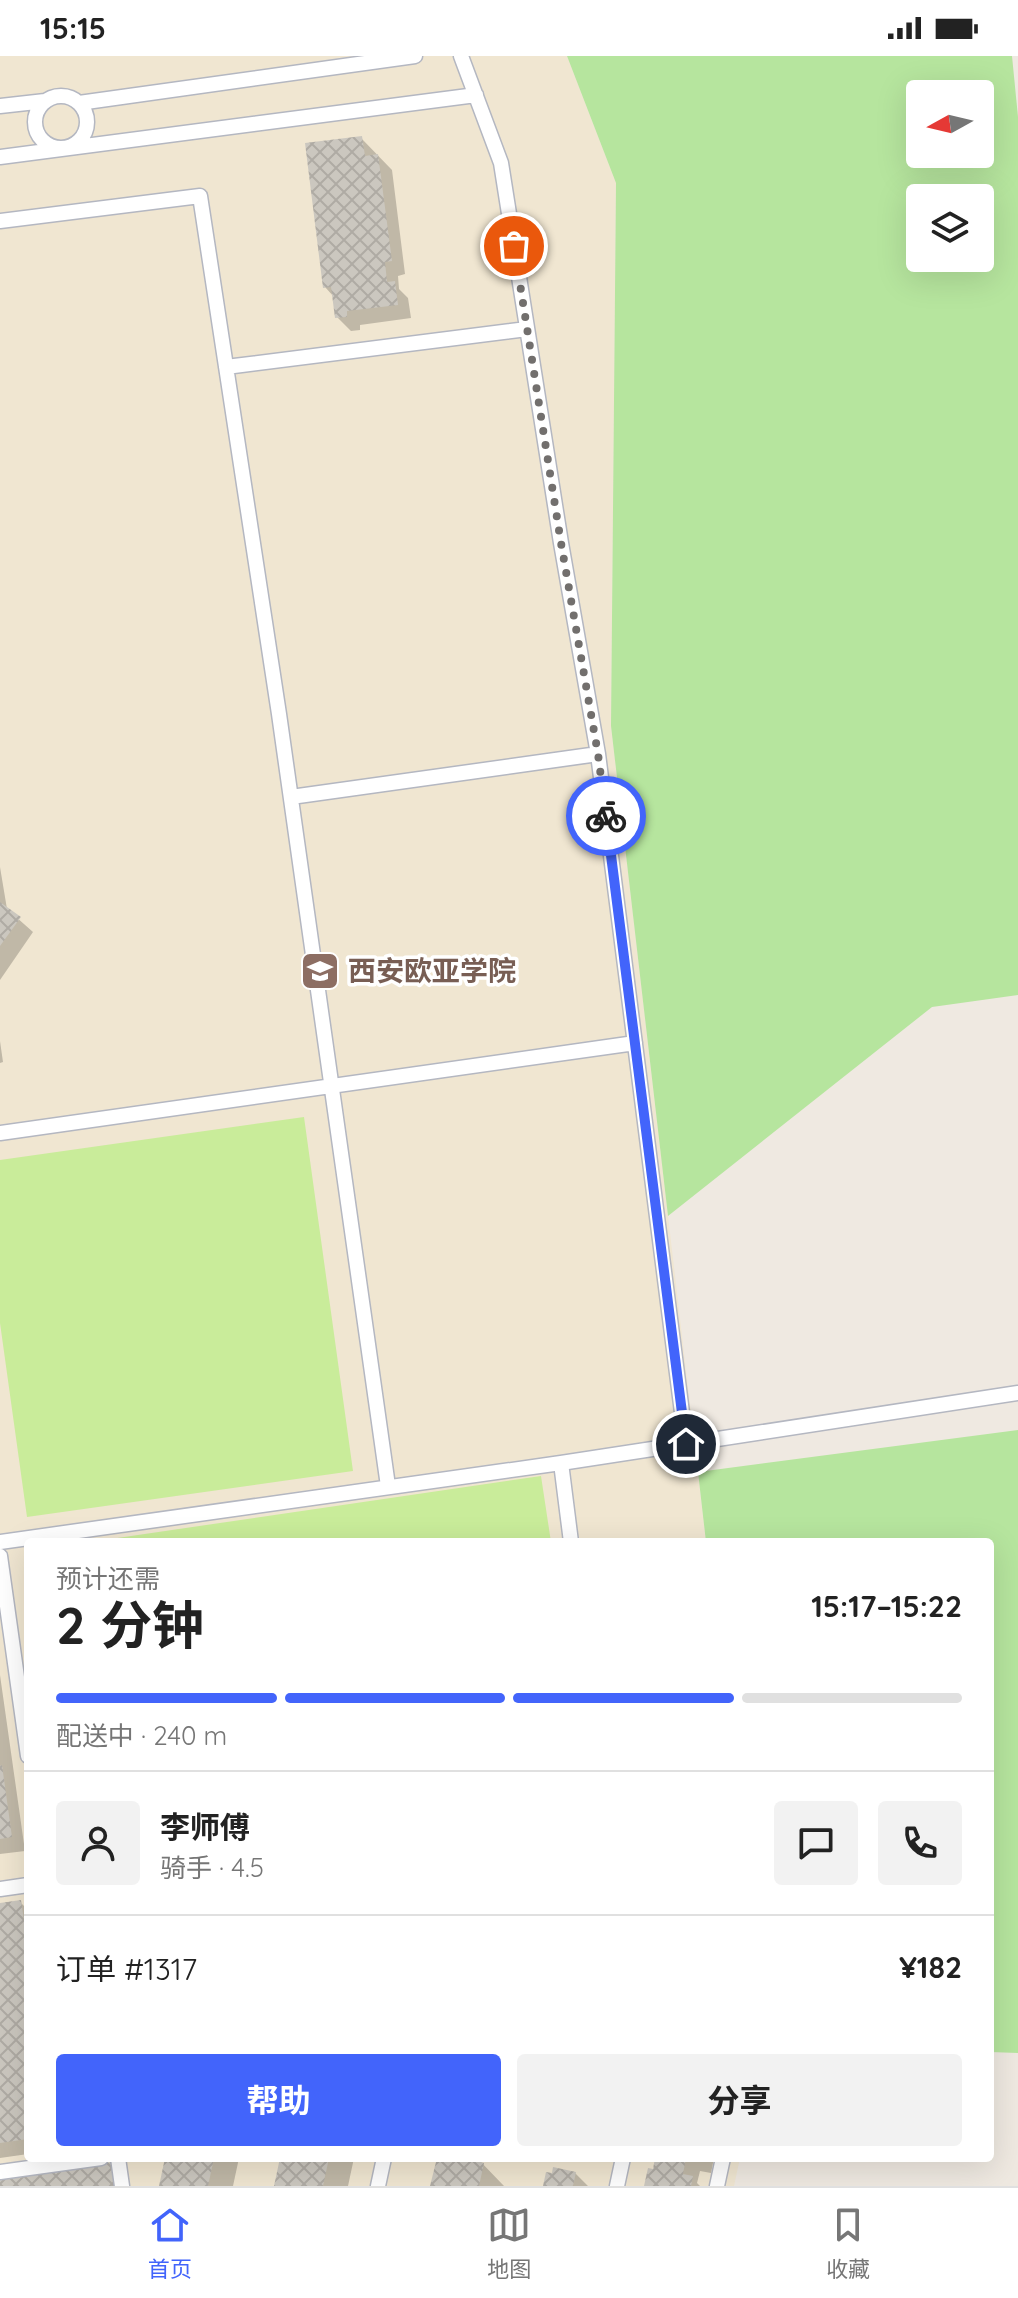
<!DOCTYPE html>
<html lang="zh">
<head>
<meta charset="utf-8">
<style>
  body { margin:0; font-family:Quicksand,"Noto Sans SC",sans-serif; background:#f2f2f2; color:#222; height:100vh; display:flex; flex-direction:column; font-size:30px; white-space:nowrap }
  * { box-sizing:border-box; margin:0 }
  p { font-size:26px; color:#767676 }
  .icon { flex:none; width:44px; height:44px; fill:none; stroke:currentColor; stroke-width:2; stroke-linecap:round; stroke-linejoin:round }
  .map { position:relative; flex:1; overflow:hidden }
  .details { position:absolute; left:24px; top:1482px; width:970px; height:624px; display:flex; flex-direction:column; background:#fff; border-radius:8px; box-shadow:0 8px 32px #0002 }
  .details>* { flex:none }
  .needle { width:52px; rotate:262deg }
  .fabs { position:absolute; left:906px; top:24px; display:grid; gap:16px }
  .fabs a { display:grid; place-items:center; width:88px; height:88px; border-radius:8px; background:#fff; box-shadow:0 8px 32px #0002; font-size:40px }
  .pin { position:absolute; display:grid; place-items:center; width:68px; height:68px; color:#fff; margin:-34px; border:4px solid #fff; border-radius:50%; box-shadow:0 2px 8px #0007 }
  .courier { position:absolute; display:grid; place-items:center; width:80px; height:80px; margin:-40px; border:6px solid #4264fb; border-radius:50%; background:#fff; color:#222; box-shadow:0 2px 10px #0007 }
  .summary em { font-style:normal; font-weight:700 }
  .summary div { display:flex; flex-direction:column-reverse }
  .summary { display:flex; align-items:center; justify-content:space-between; height:136px; padding:0 32px }
  h1 { font-size:52px; font-weight:700; line-height:60px }
  .bar { display:grid; grid-template-columns:repeat(4,1fr); gap:12px 8px; align-content:center; height:96px; padding:0 32px }
  .bar i { height:10px; border-radius:6px; background:#e0e0e0 }
  .bar .selected { background:#4264fb }
  .bar p { grid-column:span 4 }
  .line { display:flex; align-items:center; gap:20px; padding:0 32px; border-top:2px solid #e0e0e0 }
  .line div { flex:1 }
  .round { display:grid; place-items:center; flex:none; width:84px; height:84px; border-radius:8px; background:#f2f2f2 }
  .button { display:flex; gap:16px; margin-top:auto; padding:16px 32px }
  .button a { flex:1; height:92px; border-radius:8px; background:#4264fb; color:#fff; font-size:32px; font-weight:700; line-height:92px; text-align:center }
  .button a+a { background:#f2f2f2; color:#222 }
  .status { display:flex; justify-content:space-between; align-items:center; height:56px; padding:0 40px; background:#fff; direction:ltr }
  .status svg { height:22px; fill:currentColor }
  .tabs { display:flex; justify-content:space-around; align-items:center; height:112px; border-top:2px solid #e0e0e0; background:#fff; font-size:22px; color:#767676 }
  .tabs a { display:grid; justify-items:center; gap:4px }
  .tabs .selected { color:#4264fb }
  .map>svg:first-child { display:block }
  .education { fill:#f0e6d1 }
  .grass { fill:#b6e59e; fill-rule:evenodd }
  .pitch { fill:#c9ec9a }
  .shadow { fill:#0003 }
  .building { fill:url(#building-cross-hatch) }
  .lines { fill:none; stroke-linecap:round; stroke-linejoin:round }
  .street-casing { stroke:#b4b7c1; stroke-width:17 }
  .street { stroke:#fff; stroke-width:14 }
  .done { stroke:#726f6d; stroke-width:8; stroke-dasharray:0 14.4 }
  .route { stroke:#4264fb; stroke-width:10 }
  .labels { text-anchor:middle; stroke-width:7; stroke-linejoin:round; paint-order:stroke }
  .education-label { font-size:28px; font-weight:bold; fill:#785e54; stroke:#fff; text-anchor:start }
</style>
</head>
<body>
<div class="status"><b>15:15</b><svg viewBox="0 0 49 12"><path d="M0 12V9h3v3zM5 12V6h3v6zM10 12V3h3v9zM15 12V0h3v12zM26 1h20v11H26zM47 4h2v5h-2z"/></svg></div>
<div class="map">
<svg width="1018" height="2130" viewBox="0 0 1018 2130">
  <defs>
    <pattern id="building-cross-hatch" width="8" height="8" patternUnits="userSpaceOnUse" patternTransform="scale(2)"><rect width="8" height="8" fill="#cbc7bf"/><path d="M0 0l8 8M0 8l8-8" fill="none" stroke="#afaba4"/></pattern>
  </defs>
  <rect width="100%" height="100%" fill="#efe9e1"/>
  <!-- education -->
  <path class="education" d="M 0,0 L 567,0 L 616,127 L 611,670 L 706,1486 L 28,1486 L 28,2102 L 740,2102 L 734,2130 L 0,2130 Z"/>
  <!-- grass -->
  <path class="grass" d="M 567,0 L 1012,0 L 1018,61 L 1018,939 L 932,951 L 668,1160 L 611,670 L 616,127 ZM 920,38 L 980,38 L 980,98 L 920,98 ZM 920,142 L 980,142 L 980,202 L 920,202 Z
    M 1018,1374 L 1018,1997 L 990,1996 L 990,1486 L 706,1486 L 698,1416 Z"/>
  <!-- pitch -->
  <path class="pitch" d="M 304,1061 L 353,1415 L 27,1461 L 0,1267 L 0,1104 Z
    M 541,1420 L 551,1486 L 90,1486 Z"/>
  <!-- shadow -->
  <path class="shadow" d="M 361,82 L 392,114 L 405,218 L 398,220 L 399,233 L 408,242 L 411,262 L 360,269 L 360,274 L 351,275 L 337,261 L 334,241 L 325,231 Z
    M 0,811 L 7,853 L 33,876 L 0,924 Z
    M 0,985 L 3,1006 L 0,1007 Z
    M 0,1619 L 25,1795 L 0,1798 Z
    M 20,1846 L 28,1854 L 28,2098 L 0,2102 L 0,1849 Z
    M 167,2102 L 239,2102 L 233,2130 L 161,2130 Z
    M 282,2102 L 354,2102 L 348,2130 L 276,2130 Z
    M 439,2102 L 477,2102 L 504,2130 L 432,2130 Z
    M 657,2102 L 714,2102 L 711,2117 L 700,2115 L 697,2127 L 700,2130 L 646,2130 L 655,2115 Z
    M 575,2117 L 588,2130 L 545,2130 Z"/>
  <!-- building -->
  <path class="building" d="M 362,80 L 365,100 L 378,98 L 392,205 L 385,206 L 387,226 L 395,225 L 398,249 L 347,255 L 347,261 L 335,262 L 331,231 L 323,232 L 305,87 Z
    M 0,846 L 21,861 L 0,890 Z
    M 2,1709 L 12,1781 L 0,1783 L 0,1710 Z
    M 21,1844 L 28,1892 L 28,2083 L 0,2087 L 0,1847 Z
    M 165,2102 L 214,2102 L 208,2130 L 159,2130 Z
    M 280,2102 L 329,2102 L 323,2130 L 274,2130 Z
    M 437,2102 L 466,2102 L 484,2107 L 479,2130 L 430,2130 Z
    M 655,2102 L 686,2102 L 683,2118 L 693,2120 L 691,2130 L 644,2130 L 648,2112 L 653,2113 Z
    M 112,2106 L 116,2130 L 0,2130 L 0,2122 Z
    M 553,2111 L 576,2116 L 573,2130 L 543,2130 L 546,2116 L 552,2117 Z"/>
  <g class="lines">
    <defs>
      <path id="street" d="M35 66a26 26 0 1 1 52 0a26 26 0 1 1-52 0Z
        M 79,47 L 415,0
        M 0,50 L 45,45
        M 0,101 L 476,39
        M 0,165 L 200,140 L 279,658 L 388,1430
        M 226,311 L 527,273
        M 598,698 L 686,1388
        M 291,741 L 598,698 L 561,487 L 501,107 L 461,0
        M 0,1077 L 635,987
        M 561,1407 L 571,1486
        M 0,1486 L 561,1407 L 1018,1337
        M 0,1500 L 28,1700
        M 0,1833 L 28,1829
        M 118,2102 L 122,2130
        M 0,2116 L 101,2102
        M 378,2130 L 384,2102
        M 617,2130 L 623,2102
        M 717,2130 L 723,2102"/>
    </defs>
    <!-- street casing -->
    <use href="#street" class="street-casing"/>
    <!-- street -->
    <use href="#street" class="street"/>
  </g>
  <g class="lines">
    <!-- done -->
    <path class="done" d="M 514,190 L 561,487 L 598,698 L 606,760"/>
    <!-- route -->
    <path class="route" d="M 606,760 L 686,1388"/>
  </g>
  <!-- icons -->
  <defs>
    <symbol id="university-square" viewBox="-11 -11 22 22"><rect x="-9" y="-9" width="18" height="18" rx="4" fill="#8d6e63" stroke="#fff"/><path d="M0-5L7-2L0 1L-7-2ZM-4 1L0 2.5L4 1V4Q0 6-4 4Z" fill="#fff"/></symbol>
  </defs>
  <g fill-rule="evenodd">
    <use href="#university-square" x="298" y="893" width="44" height="44"/>
  </g>
  <g class="labels">
    <!-- education labels -->
    <g class="education-label">
      <text x="348" y="925">西安欧亚学院</text>
    </g>
  </g>
</svg>
<div class="fabs">
<a><svg class="needle" viewBox="-14 -14 28 28"><path d="M0-13l5 13h-10z" fill="#e53935"/><path d="M0 13l5-13h-10z" fill="#767676"/></svg></a>
<a><svg class="icon" aria-label="layers" viewBox="0 0 24 24"><path d="M12 4l9 5-9 5-9-5zM3 14l9 5 9-5"/></svg></a>
</div>
<div class="pin" style="left:514px;top:190px;background:#ea580c"><svg class="icon" aria-label="bag" viewBox="0 0 24 24"><path d="M5 8h14l-1 12H6zM9 8a3 3 0 0 1 6 0"/></svg></div>
<div class="pin" style="left:686px;top:1388px;background:#1f2937"><svg class="icon" aria-label="home" viewBox="0 0 24 24"><path d="M3 11l9-7 9 7M6 9v11h12V9"/></svg></div>
<div class="courier" style="left:606px;top:760px"><svg class="icon" aria-label="bike" viewBox="0 0 24 24"><circle cx="6" cy="16" r="4"/><circle cx="18" cy="16" r="4"/><path d="M6 16l4-8h5l3 8M10 8l3 8H6M13 5h3"/></svg></div>
<section class="details">
<div class="summary"><div><h1>2 分钟</h1><p>预计还需</p></div><em>15:17–15:22</em></div>
<div class="bar"><i class="selected"></i><i class="selected"></i><i class="selected"></i><i></i><p>配送中 · 240 m</p></div>
<div class="line" style="height:144px"><a class="round"><svg class="icon" aria-label="person" viewBox="0 0 24 24"><circle cx="12" cy="8" r="4"/><path d="M4 21q1-7 8-7t8 7"/></svg></a><div><b>李师傅</b><p>骑手 · 4.5</p></div><a class="round"><svg class="icon" aria-label="chat" viewBox="0 0 24 24"><path d="M4 5h16v11H9l-5 4z"/></svg></a><a class="round"><svg class="icon" aria-label="phone" viewBox="0 0 24 24"><path d="M5 4h4l2 5-3 2q2 4 5 5l2-3 5 2v4C11 20 4 13 5 4z"/></svg></a></div>
<div class="line" style="height:104px"><div>订单 #1317</div><b>¥182</b></div>
<div class="button"><a>帮助</a><a>分享</a></div>
</section>
</div>
<nav class="tabs">
<a class="selected"><svg class="icon" aria-label="home" viewBox="0 0 24 24"><path d="M3 11l9-7 9 7M6 9v11h12V9"/></svg>首页</a>
<a><svg class="icon" aria-label="map" viewBox="0 0 24 24"><path d="M3 6l6-2 6 2 6-2v14l-6 2-6-2-6 2zM9 4v14M15 6v14"/></svg>地图</a>
<a><svg class="icon" aria-label="saved" viewBox="0 0 24 24"><path d="M7 4h10v16l-5-4-5 4z"/></svg>收藏</a>
</nav>
</body>
</html>
